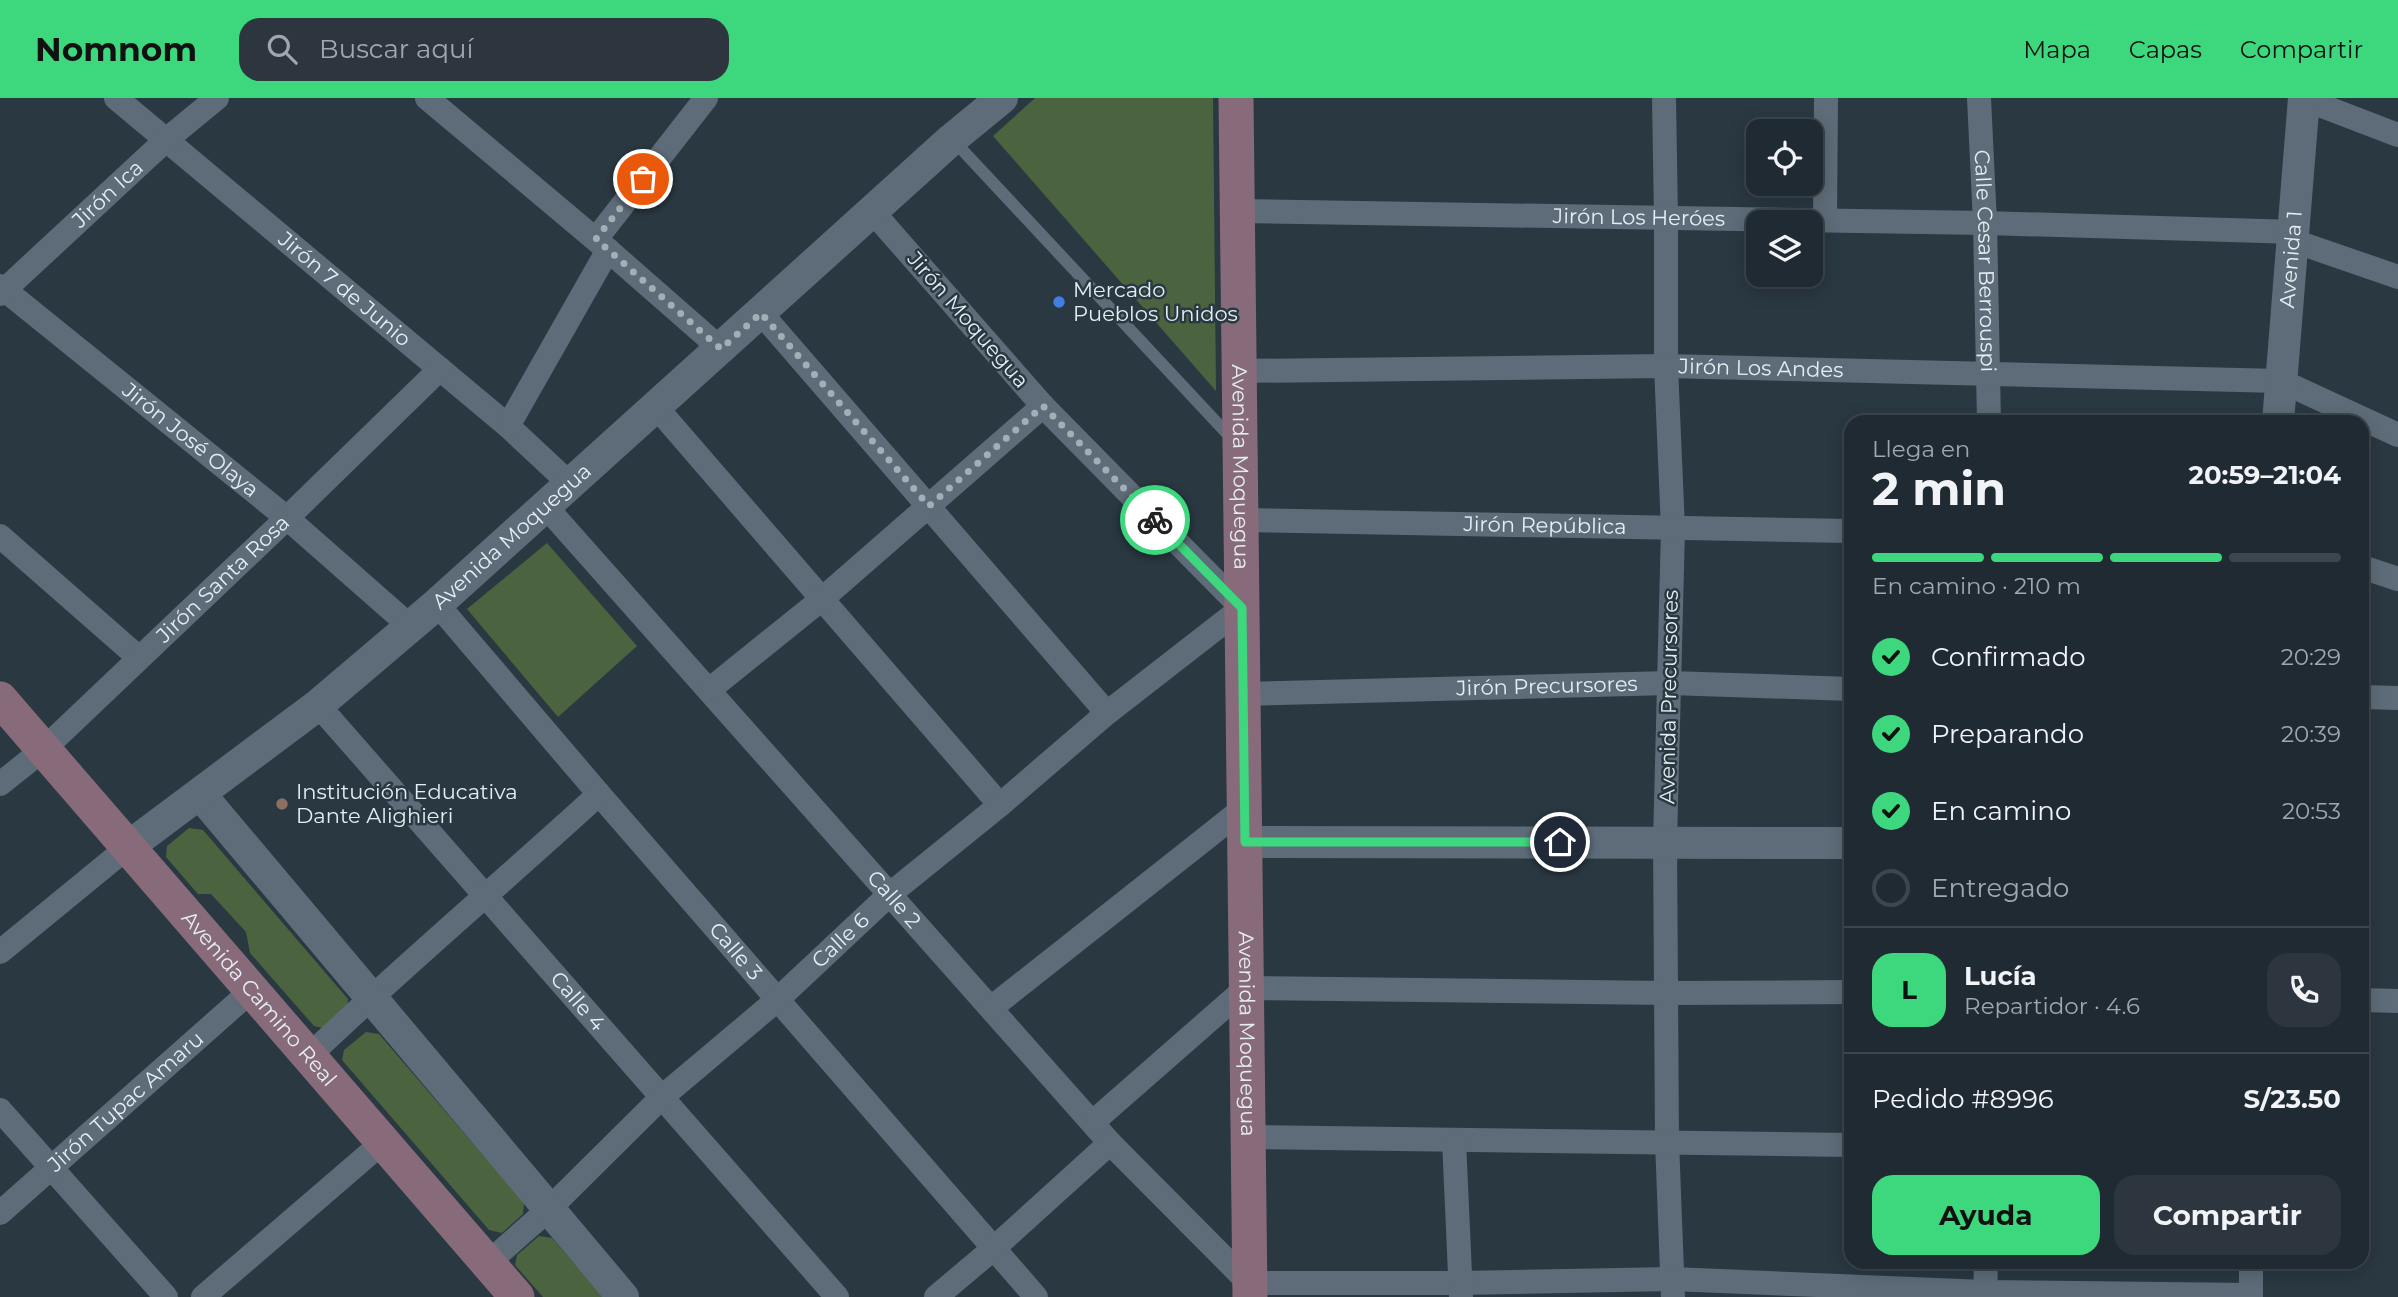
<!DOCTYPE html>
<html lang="es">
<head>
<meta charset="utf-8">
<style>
  body { margin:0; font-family:Montserrat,sans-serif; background:#2d363e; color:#f1f3f6; height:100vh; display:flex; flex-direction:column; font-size:26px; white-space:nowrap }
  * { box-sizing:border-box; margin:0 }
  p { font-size:23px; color:#a2a7ac }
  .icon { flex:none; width:38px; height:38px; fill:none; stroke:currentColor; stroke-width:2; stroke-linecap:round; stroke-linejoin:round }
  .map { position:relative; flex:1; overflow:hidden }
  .panel { position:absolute; left:1844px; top:317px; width:525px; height:854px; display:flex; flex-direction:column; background:#202a32; border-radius:21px; box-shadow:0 4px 18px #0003,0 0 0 2px #3d464d }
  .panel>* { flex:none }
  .fabs { position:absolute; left:1746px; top:21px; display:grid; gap:14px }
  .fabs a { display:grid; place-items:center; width:77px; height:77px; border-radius:14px; background:#202a32; box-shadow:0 4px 18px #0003,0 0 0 2px #3d464d; font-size:35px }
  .pin { position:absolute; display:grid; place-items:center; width:60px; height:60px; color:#fff; margin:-30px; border:4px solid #fff; border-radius:50%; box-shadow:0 2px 7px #0007 }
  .courier { position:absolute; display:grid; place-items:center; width:70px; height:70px; margin:-35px; border:5px solid #3dd77e; border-radius:50%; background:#fff; color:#222; box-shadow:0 2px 9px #0007 }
  .head em { font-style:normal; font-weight:700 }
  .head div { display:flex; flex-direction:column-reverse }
  .head { display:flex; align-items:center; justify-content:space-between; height:119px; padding:0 28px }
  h1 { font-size:46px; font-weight:700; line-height:52px }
  .bar { display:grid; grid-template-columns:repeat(4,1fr); gap:10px 7px; align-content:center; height:84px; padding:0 28px }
  .bar i { height:9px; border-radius:5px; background:#3d464d }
  .bar .current { background:#3dd77e }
  .bar p { grid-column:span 4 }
  .line { display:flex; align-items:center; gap:18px; padding:0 28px; border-top:2px solid #3d464d }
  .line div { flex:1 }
  .round { display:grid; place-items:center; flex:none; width:74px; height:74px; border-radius:21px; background:#2d363e }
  ol { padding:0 28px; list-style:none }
  li { display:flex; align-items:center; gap:21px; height:77px }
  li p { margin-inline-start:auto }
  li .icon { padding:7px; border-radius:50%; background:#3dd77e; color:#111; stroke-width:4 }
  li:last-child { color:#a2a7ac }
  li i { width:38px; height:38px; border:4px solid #3d464d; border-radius:50% }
  .cta { display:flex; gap:14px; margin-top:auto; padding:14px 28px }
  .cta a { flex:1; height:80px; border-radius:21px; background:#3dd77e; color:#111; font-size:28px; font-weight:700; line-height:80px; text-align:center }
  .cta a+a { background:#2d363e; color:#f1f3f6 }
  header { display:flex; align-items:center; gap:42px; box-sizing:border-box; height:98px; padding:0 35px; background:#3dd77e; color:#111 }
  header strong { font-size:33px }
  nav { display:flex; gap:38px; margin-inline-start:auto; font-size:24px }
  .search { width:490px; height:63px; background:#2d363e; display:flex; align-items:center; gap:18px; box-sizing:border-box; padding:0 24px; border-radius:21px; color:#a2a7ac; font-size:26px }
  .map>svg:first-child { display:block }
  .green { fill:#4c633f }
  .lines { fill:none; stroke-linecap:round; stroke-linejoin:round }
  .service { stroke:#5d6c78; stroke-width:12 }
  .minor { stroke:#5d6c78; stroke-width:24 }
  .tertiary { stroke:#5d6c78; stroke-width:32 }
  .secondary { stroke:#886b7a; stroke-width:35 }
  .done { stroke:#a4aeb6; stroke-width:7; stroke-dasharray:0 12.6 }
  .route { stroke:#3dd77e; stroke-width:9 }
  .shop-dot { fill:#3f7fe0; stroke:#2a3842; stroke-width:2.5 }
  .education-dot { fill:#8d6e63; stroke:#2a3842; stroke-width:2.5 }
  .labels { text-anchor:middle; stroke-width:5; stroke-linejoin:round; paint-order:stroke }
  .street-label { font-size:21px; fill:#e5edf4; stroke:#2a3842 }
  .poi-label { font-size:21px; fill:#e5edf4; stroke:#2a3842; text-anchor:start }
</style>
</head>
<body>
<header>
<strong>Nomnom</strong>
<div class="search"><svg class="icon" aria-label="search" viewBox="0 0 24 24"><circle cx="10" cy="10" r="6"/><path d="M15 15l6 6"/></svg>Buscar aquí</div>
<nav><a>Mapa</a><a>Capas</a><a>Compartir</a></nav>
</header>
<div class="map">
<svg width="2398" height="1199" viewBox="0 0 2398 1199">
  <rect width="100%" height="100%" fill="#2a3842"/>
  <!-- green -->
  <path class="green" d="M 1035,0 L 1213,0 L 1216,293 L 993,38 Z
    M 547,445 L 637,548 L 558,619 L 467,511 Z
    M 189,730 L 203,732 L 348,901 L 347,912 L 327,931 L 314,928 L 250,855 L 246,834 L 211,796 L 198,796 L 166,759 L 167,748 Z
    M 366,934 L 379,936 L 524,1105 L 523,1116 L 502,1135 L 489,1132 L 342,962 L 344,952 Z
    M 539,1138 L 552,1140 L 603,1199 L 543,1199 L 515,1167 L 517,1157 Z"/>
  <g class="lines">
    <!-- service -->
    <path class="service" d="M 953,42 L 1234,343"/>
    <!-- minor -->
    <g class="minor">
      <path id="s1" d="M 116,0 L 508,328 L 569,385"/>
      <path d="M 427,0 L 608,152 L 721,251"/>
      <path d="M 1664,0 L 1666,121 L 1666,268 L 1673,431 L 1665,744 L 1667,1043 L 1673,1199"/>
      <path id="s2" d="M 1979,0 L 1985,125 L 1989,324"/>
      <path d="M 2304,1 L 2398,37"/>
      <path id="s3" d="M 1237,113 L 1985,125 L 2295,134"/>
      <path d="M 1825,122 L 1826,0"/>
      <path d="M 596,141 L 706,0"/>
      <path d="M 2294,143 L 2398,179"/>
      <path id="s4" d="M 0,188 L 287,420 L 411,529"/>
      <path id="s5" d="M 0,196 L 166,42 L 217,0"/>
      <path d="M 761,215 L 1107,615"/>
      <path id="s6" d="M 1239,273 L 1666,268 L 2281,283 L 2398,337"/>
      <path d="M 657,310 L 1000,707"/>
      <path d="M 508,328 L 608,152"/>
      <path id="s7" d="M 547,410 L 1110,1045 L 1249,1185 L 1460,1185 L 1672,1181 L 1985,1194 L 2251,1197"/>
      <path id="s8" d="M 1241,422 L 1852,433"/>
      <path d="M 0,438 L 138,559"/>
      <path d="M 2362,469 L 2398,481"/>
      <path id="s9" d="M 437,506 L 599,696 L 1036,1199"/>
      <path d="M 709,592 L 822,501 L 1043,308"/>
      <path id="s10" d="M 1243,596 L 1670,585 L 1852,591"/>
      <path d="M 2362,599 L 2398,600"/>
      <path id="s11" d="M 318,607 L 837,1199"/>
      <path id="s12" d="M 0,686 L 44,651 L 287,420 L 440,271"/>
      <path d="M 0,854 L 128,749"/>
      <path d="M 2362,902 L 2398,903"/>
      <path d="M 991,910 L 1244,710"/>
      <path d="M 309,958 C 403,868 503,784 599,696"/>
      <path d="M 0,1012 L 166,1199"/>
      <path d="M 1093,1024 L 1246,890 L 1667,895 L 1852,894"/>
      <path d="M 1248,1039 L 1852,1047"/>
      <path d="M 1454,1042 L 1461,1199"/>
      <path id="s13" d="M 0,1115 L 252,892"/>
      <path d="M 2251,1164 L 2251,1199"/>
      <path id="s14" d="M 488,1165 L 549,1111 L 662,999 L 777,902 L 890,796 L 1000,707 L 1107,615 L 1242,510 L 1043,308 L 872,113"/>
      <path d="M 203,1199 L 383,1044"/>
      <path d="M 936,1199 L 993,1151 L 1110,1045"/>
      <path d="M 1985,1199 L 1986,1164"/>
    </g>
    <!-- tertiary -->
    <g class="tertiary">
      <path id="s15" d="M 2278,324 L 2304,0"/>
      <path d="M 200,696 L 623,1199"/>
      <path d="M 1245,744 L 1852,745"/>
      <path id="s16" d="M 128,749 L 318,607 L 437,506 L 952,41 L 1002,0"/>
    </g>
    <!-- secondary -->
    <g class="secondary">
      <path id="s17" d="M 1236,0 L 1250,1199"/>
      <path id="s18" d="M 0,601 L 517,1199"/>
    </g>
  </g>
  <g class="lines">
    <!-- done -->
    <path class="done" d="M 643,81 L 596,141 L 721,251 L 761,215 L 929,408 L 1043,308 L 1155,422"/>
    <!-- route -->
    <path class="route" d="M 1155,422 L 1242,510 L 1245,744 L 1560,744"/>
  </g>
  <!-- markers -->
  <circle class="shop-dot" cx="1059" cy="204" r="7"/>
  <circle class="education-dot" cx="282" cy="706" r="7"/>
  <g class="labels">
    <!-- street labels -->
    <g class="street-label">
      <text dy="7" stroke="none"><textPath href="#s5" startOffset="147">Jirón Ica</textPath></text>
      <text dy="7" stroke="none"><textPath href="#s3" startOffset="402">Jirón Los Heróes</textPath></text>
      <text dy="7" stroke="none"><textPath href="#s2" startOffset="163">Calle Cesar Berrouspi</textPath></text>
      <text dy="7" stroke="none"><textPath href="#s15" startOffset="163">Avenida 1</textPath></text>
      <text dy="7" stroke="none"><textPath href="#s1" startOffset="298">Jirón 7 de Junio</textPath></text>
      <text transform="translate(968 222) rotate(49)" y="7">Jirón Moquegua</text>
      <text dy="7" stroke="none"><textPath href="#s6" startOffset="522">Jirón Los Andes</textPath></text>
      <text dy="7" stroke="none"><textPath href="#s4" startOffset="245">Jirón José Olaya</textPath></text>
      <text dy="7" stroke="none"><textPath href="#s17" startOffset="369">Avenida Moquegua</textPath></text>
      <text dy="7" stroke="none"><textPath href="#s8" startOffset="304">Jirón República</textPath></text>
      <text dy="7" stroke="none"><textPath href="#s16" startOffset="494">Avenida Moquegua</textPath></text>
      <text dy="7" stroke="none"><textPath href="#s12" startOffset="303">Jirón Santa Rosa</textPath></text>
      <text dy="7" stroke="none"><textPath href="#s10" startOffset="304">Jirón Precursores</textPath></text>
      <text transform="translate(1669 599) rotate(-89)" y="7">Avenida Precursores</text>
      <text dy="7" stroke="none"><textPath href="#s7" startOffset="523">Calle 2</textPath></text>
      <text dy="7" stroke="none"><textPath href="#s14" startOffset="478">Calle 6</textPath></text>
      <text dy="7" stroke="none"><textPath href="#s9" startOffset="458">Calle 3</textPath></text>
      <text dy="7" stroke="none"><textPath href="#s18" startOffset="396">Avenida Camino Real</textPath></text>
      <text dy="7" stroke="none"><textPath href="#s11" startOffset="394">Calle 4</textPath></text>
      <text dy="7" stroke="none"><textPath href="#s17" startOffset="936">Avenida Moquegua</textPath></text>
      <text dy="7" stroke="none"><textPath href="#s13" startOffset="168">Jirón Tupac Amaru</textPath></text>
    </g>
    <!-- poi labels -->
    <g class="poi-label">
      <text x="1073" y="199">Mercado<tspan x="1073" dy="24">Pueblos Unidos</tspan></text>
      <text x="296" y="701">Institución Educativa<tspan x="296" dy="24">Dante Alighieri</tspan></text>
    </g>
  </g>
</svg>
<div class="fabs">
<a><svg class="icon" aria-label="locate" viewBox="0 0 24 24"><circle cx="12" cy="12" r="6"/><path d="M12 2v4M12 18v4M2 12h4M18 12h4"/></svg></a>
<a><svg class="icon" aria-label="layers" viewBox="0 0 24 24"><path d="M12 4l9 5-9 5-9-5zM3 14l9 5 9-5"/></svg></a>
</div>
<div class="pin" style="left:643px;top:81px;background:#ea580c"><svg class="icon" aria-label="bag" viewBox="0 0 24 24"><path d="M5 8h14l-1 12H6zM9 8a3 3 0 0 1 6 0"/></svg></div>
<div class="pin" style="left:1560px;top:744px;background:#1f2937"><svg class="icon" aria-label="home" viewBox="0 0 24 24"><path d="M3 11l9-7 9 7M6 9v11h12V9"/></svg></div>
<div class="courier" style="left:1155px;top:422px"><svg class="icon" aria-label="bike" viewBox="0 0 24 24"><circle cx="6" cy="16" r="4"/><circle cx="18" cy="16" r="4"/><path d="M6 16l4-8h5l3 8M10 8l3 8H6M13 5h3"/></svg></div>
<section class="panel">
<div class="head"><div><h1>2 min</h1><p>Llega en</p></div><em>20:59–21:04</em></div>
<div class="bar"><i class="current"></i><i class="current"></i><i class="current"></i><i></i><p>En camino · 210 m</p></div>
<ol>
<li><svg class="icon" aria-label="check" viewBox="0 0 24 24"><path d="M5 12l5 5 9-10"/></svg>Confirmado<p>20:29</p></li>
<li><svg class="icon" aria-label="check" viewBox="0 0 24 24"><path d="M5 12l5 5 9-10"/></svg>Preparando<p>20:39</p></li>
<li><svg class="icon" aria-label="check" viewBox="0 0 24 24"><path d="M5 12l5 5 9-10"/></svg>En camino<p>20:53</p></li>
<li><i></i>Entregado</li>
</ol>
<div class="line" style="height:126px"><b class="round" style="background:#3dd77e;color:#111">L</b><div><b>Lucía</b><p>Repartidor · 4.6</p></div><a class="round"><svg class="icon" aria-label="phone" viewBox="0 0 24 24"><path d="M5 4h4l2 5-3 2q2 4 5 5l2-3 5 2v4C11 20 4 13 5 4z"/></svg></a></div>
<div class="line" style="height:91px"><div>Pedido #8996</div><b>S/23.50</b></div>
<div class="cta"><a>Ayuda</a><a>Compartir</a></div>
</section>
</div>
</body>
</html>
